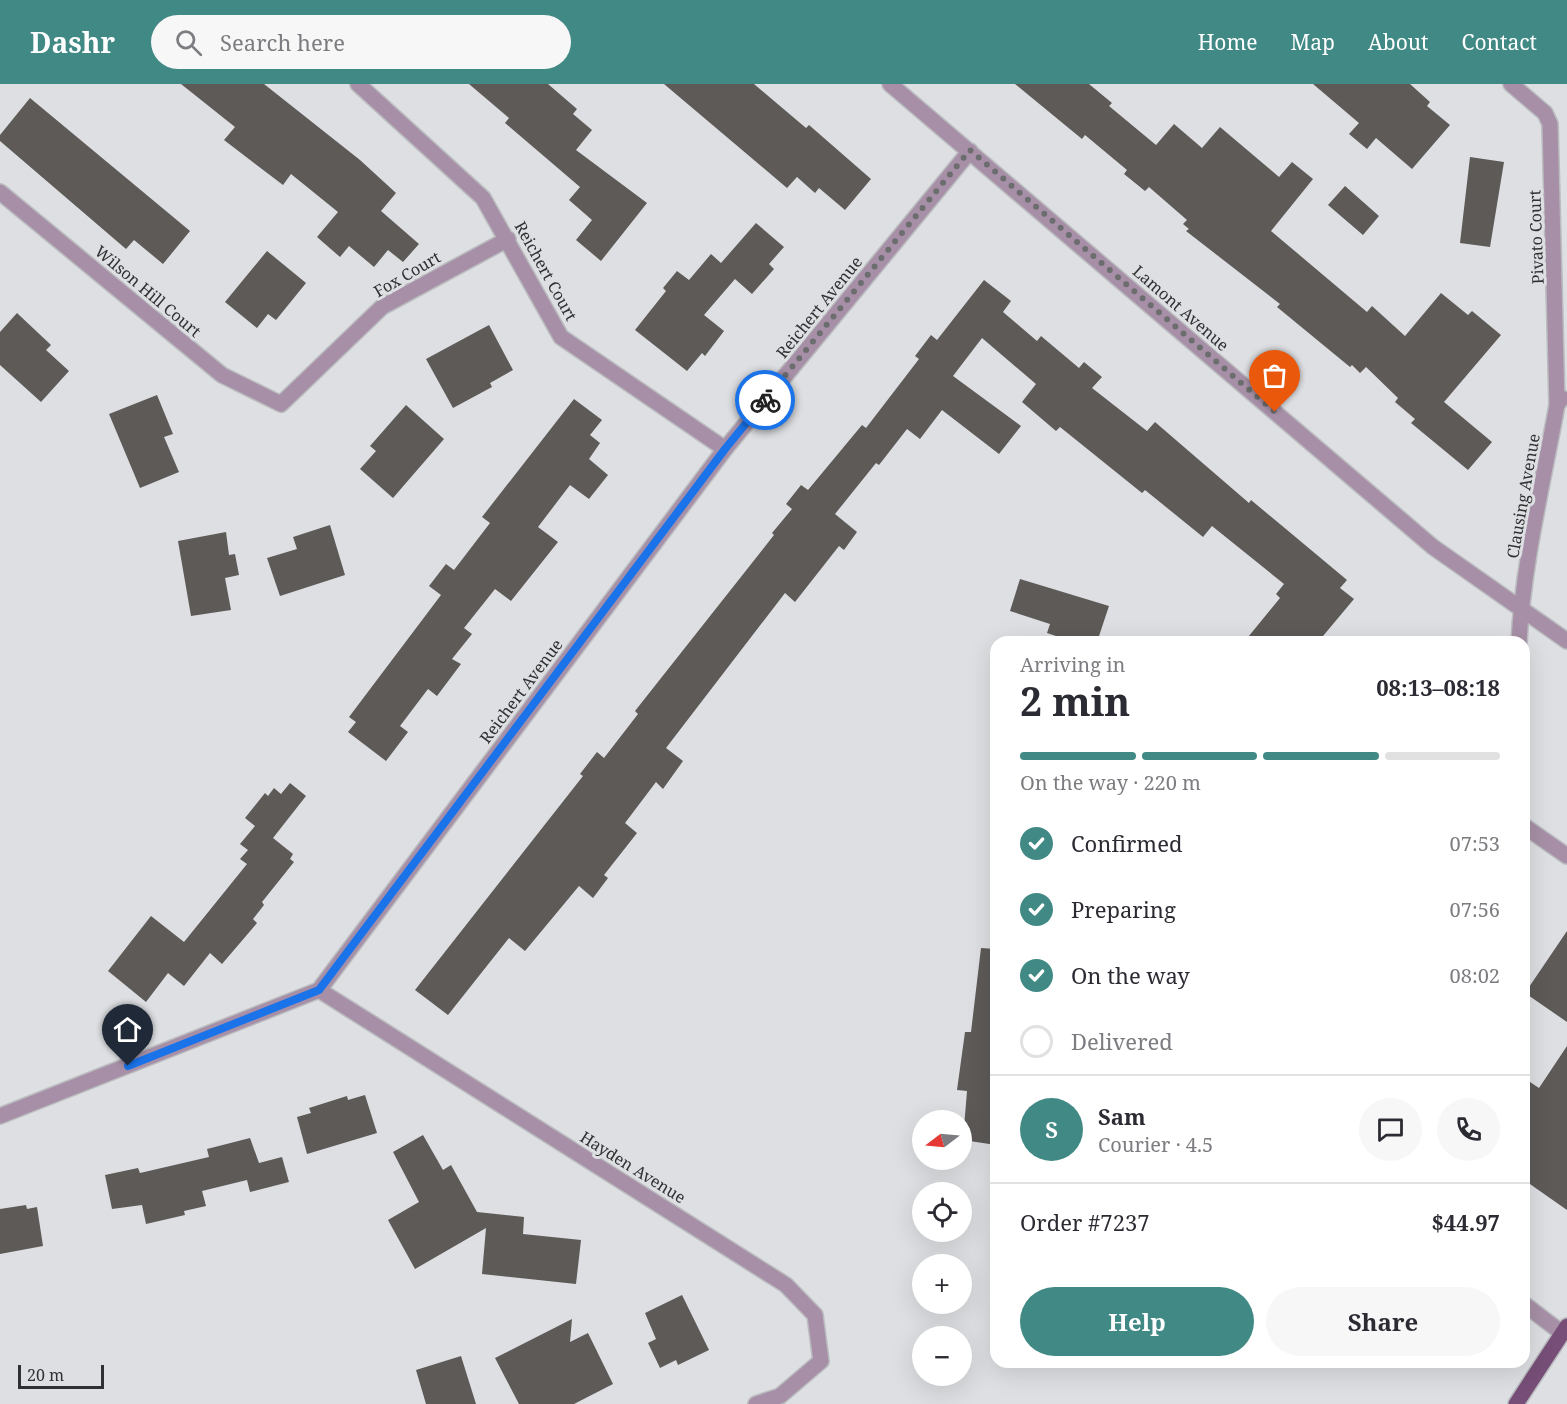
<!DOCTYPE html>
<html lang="en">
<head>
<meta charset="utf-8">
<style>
  body { margin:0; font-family:"Noto Serif",serif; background:#f7f7f7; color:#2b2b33; height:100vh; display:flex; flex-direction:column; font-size:22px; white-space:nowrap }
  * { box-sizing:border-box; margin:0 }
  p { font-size:20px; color:#7c7c81 }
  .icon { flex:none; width:33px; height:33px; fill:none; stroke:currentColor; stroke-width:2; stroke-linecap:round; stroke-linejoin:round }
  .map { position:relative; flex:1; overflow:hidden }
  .details { position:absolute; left:990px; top:552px; width:540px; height:732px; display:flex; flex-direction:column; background:#fff; border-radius:18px; box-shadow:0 6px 24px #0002 }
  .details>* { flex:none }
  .needle { width:39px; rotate:254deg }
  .fabs { position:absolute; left:912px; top:1026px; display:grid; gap:12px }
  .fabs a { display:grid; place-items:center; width:60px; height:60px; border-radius:50%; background:#fff; box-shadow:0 6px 24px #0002; font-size:30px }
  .scale { position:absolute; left:18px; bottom:15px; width:86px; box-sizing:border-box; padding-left:6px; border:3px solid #2f3031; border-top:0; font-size:16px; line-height:21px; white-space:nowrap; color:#2f3031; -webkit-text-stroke:4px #dddfe2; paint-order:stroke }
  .pin { position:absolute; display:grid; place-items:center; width:51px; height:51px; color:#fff; margin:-62px -26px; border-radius:50% 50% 50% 0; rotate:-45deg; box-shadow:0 0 6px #0007 }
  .pin .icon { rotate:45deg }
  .courier { position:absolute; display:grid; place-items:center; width:60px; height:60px; margin:-30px; border:4px solid #1a73e8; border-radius:50%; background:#fff; color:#222; box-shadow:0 2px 8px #0007 }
  .summary em { font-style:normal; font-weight:700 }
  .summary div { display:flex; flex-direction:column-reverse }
  .summary { display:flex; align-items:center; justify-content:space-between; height:102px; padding:0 30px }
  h1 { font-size:39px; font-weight:700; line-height:45px }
  .bar { display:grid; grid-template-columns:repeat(4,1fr); gap:9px 6px; align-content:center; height:72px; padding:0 30px }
  .bar i { height:8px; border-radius:4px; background:#e1e1e2 }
  .bar .on { background:#418985 }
  .bar p { grid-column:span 4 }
  .line { display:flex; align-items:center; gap:15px; padding:0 30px; border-top:2px solid #e1e1e2 }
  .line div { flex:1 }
  .round { display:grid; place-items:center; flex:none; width:63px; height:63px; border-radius:32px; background:#f7f7f7 }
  ol { padding:0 30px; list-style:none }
  li { display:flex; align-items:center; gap:18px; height:66px }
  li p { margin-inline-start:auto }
  li .icon { padding:6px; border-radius:50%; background:#418985; color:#fff; stroke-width:4 }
  li:last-child { color:#7c7c81 }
  li i { width:33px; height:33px; border:3px solid #e1e1e2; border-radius:50% }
  .cta { display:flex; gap:12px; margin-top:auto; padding:12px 30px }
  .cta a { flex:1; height:69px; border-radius:36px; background:#418985; color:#fff; font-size:24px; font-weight:700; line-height:69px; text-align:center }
  .cta a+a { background:#f7f7f7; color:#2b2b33 }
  header { display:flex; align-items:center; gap:36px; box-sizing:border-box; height:84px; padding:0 30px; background:#418985; color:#fff }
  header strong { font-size:28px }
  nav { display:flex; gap:33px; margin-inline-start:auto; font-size:21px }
  .search { width:420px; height:54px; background:#f7f7f7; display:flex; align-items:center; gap:15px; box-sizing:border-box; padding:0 21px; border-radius:33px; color:#7c7c81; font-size:22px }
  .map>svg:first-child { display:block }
  .building { fill:#5d5a58 }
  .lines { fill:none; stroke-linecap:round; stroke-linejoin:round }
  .minor-casing { stroke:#babcbf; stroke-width:18 }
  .major-casing { stroke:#babcbf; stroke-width:18 }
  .minor { stroke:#a790a7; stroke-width:15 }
  .major { stroke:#764e77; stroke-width:15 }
  .done { stroke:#6c6d6f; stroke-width:6; stroke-dasharray:0 10.8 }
  .route { stroke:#1a73e8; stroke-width:8 }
  .labels { text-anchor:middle; stroke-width:6; stroke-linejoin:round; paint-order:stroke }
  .street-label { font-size:16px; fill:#2f3031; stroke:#dddfe2 }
</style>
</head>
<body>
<header>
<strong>Dashr</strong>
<div class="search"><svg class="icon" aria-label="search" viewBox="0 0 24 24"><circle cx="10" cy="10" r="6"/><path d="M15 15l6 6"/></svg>Search here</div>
<nav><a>Home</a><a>Map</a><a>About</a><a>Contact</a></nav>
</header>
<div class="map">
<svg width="1567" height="1320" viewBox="0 0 1567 1320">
  <rect width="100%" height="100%" fill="#dddfe2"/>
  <!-- building -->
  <path class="building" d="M 181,0 L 264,0 L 360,76 L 396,109 L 381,127 L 419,160 L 403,178 L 388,166 L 374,183 L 349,162 L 340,173 L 317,153 L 338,128 L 291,90 L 283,101 L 224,56 L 235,43 Z
    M 469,0 L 548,0 L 577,25 L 573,30 L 592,46 L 576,66 L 647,119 L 601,177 L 576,156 L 592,136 L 569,116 L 580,103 L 505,39 L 509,34 Z
    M 664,0 L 754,0 L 806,44 L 809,41 L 871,95 L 845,126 L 819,104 L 815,109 L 797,93 L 787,104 Z
    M 1015,0 L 1089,0 L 1112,19 L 1109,22 L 1156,61 L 1174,40 L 1202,64 L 1220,43 L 1279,93 L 1292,78 L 1313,95 L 1271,147 L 1367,228 L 1372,222 L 1405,252 L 1441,209 L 1468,231 L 1472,227 L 1501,251 L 1444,318 L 1492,358 L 1468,386 L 1411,339 L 1415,335 L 1395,318 L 1398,314 L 1366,283 L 1360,289 L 1352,281 L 1350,283 L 1277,223 L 1280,220 L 1186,147 L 1189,145 L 1183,140 L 1187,136 L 1149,103 L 1145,107 L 1124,90 L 1127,86 L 1085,51 L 1082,55 Z
    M 1313,0 L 1410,0 L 1430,18 L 1427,22 L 1450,41 L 1412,85 L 1376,54 L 1367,65 L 1349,50 L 1359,39 Z
    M 30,14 L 190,147 L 163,180 L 134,156 L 126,165 L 0,57 L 0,51 Z
    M 1470,73 L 1504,78 L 1490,163 L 1460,159 Z
    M 1345,102 L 1379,132 L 1363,151 L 1328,121 Z
    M 756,139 L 784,163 L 769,180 L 774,185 L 752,210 L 735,195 L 704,231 L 724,247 L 705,272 L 702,269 L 687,287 L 635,246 L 666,207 L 663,204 L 677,187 L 689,196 L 711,170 L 721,179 Z
    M 267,167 L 306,199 L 276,236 L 268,230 L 257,244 L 225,218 Z
    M 984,196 L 1011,217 L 1003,228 L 1037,257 L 1041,252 L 1079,284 L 1084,278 L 1102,293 L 1092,304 L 1147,347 L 1155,338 L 1249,419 L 1251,416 L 1347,496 L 1340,504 L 1354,515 L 1318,558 L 1244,558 L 1280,514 L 1276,510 L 1284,500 L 1212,442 L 1203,453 L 1145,406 L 1142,409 L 1060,343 L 1056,347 L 1022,318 L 1036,300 L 982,254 L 953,292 L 1021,342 L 999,370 L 942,326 L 920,355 L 907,345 L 879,381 L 876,379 L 835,430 L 857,448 L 844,466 L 839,462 L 795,518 L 785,509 L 666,664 L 683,677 L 663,705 L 656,698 L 625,739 L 637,749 L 604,791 L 608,794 L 593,814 L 579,802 L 525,867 L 509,854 L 448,931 L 415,906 L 583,692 L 580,690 L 597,668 L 604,674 L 638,630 L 635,627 L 774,451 L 772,449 L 792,425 L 786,420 L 801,401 L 808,406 L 862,341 L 866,344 L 919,275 L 915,272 L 931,251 L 937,256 Z
    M 17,229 L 51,261 L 46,266 L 69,287 L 41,318 L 0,281 L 0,248 Z
    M 489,241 L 513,286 L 490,299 L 492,303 L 453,324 L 426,275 Z
    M 157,311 L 173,350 L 164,353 L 179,388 L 140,404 L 109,330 Z
    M 574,315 L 602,336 L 590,351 L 600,359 L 589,375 L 608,391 L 589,415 L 570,401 L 538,443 L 558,458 L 511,517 L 495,505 L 464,544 L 472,550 L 452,575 L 461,580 L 437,612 L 428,605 L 400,642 L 408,648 L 386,677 L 348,648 L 356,638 L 349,633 L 441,511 L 429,502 L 446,480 L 454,486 L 490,439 L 482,433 Z
    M 406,321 L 444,355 L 393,414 L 360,385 L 376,367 L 370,362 Z
    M 330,441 L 345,491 L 280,512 L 267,474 L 297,465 L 293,453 Z
    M 226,448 L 229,471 L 235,470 L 239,491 L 225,494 L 231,526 L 191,532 L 178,457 Z
    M 1020,495 L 1109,522 L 1097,558 L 1074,558 L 1047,549 L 1050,540 L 1010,527 Z
    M 290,699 L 306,712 L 273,754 L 293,770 L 290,775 L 294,778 L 262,818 L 264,821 L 253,835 L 257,839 L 222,880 L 210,869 L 184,902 L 168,889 L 146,918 L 108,887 L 151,832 L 184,858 L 247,780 L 240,775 L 248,766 L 240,760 L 255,742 L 245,734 L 265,709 L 268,712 L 274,704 L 281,710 Z
    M 1567,847 L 1567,938 L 1525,909 Z
    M 981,864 L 996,865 L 996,1061 L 963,1056 L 967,1007 L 957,1006 L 965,948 L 971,948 Z
    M 1567,962 L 1567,1126 L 1527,1098 L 1527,996 L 1539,1004 Z
    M 365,1011 L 377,1049 L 307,1070 L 297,1033 L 311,1029 L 309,1024 L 347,1012 L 348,1016 Z
    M 423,1051 L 443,1086 L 451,1081 L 477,1128 L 524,1133 L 523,1150 L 581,1156 L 576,1200 L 482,1190 L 486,1144 L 415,1185 L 388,1136 L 419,1118 L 393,1068 Z
    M 250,1054 L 259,1079 L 282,1073 L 289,1098 L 250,1108 L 247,1096 L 202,1107 L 206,1122 L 184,1127 L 185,1131 L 146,1140 L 142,1121 L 112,1125 L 105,1091 L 138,1084 L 140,1089 L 209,1073 L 207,1065 Z
    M 26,1121 L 27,1125 L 37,1123 L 43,1162 L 0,1170 L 0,1125 Z
    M 682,1211 L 709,1266 L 678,1281 L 676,1276 L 660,1284 L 648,1259 L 656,1255 L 645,1229 Z
    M 572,1235 L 570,1258 L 588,1249 L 613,1300 L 574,1320 L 519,1320 L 495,1274 Z
    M 461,1272 L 476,1320 L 426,1320 L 416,1286 Z"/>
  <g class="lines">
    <defs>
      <path id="minor" d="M 358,0 L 483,114 L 561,253 L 725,365
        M 890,0 L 1433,463 L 1567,557
        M 1511,0 L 1545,29 L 1550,40 L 1557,321
        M 0,108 L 222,291 L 281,320 L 382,223 L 508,155
        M 1519,558 C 1523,479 1543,399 1557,321 L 1562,314
        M 1524,742 L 1567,772
        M 319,906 L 786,1201 L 815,1231 L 821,1277 L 780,1312 L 756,1320
        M 0,1032 L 319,906 L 725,365 L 970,67
        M 1524,1220 L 1562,1249"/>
      <path id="major" d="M 1516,1320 L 1567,1242"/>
    </defs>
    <!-- minor casing -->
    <use href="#minor" class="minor-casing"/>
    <!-- major casing -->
    <use href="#major" class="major-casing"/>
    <!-- minor -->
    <use href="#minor" class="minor"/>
    <!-- major -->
    <use href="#major" class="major"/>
  </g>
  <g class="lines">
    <!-- done -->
    <path class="done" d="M 765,316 L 970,66 L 1275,328"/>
    <!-- route -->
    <path class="route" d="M 128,982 L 319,906 L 725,365 L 765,316"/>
  </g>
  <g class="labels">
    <!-- street labels -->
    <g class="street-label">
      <text transform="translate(1536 153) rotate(-92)" y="6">Pivato Court</text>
      <text transform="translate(546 187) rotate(61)" y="6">Reichert Court</text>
      <text transform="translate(407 190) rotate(-30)" y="6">Fox Court</text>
      <text transform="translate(148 207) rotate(40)" y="6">Wilson Hill Court</text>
      <text transform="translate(819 223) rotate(-51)" y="6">Reichert Avenue</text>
      <text transform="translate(1181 224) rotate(41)" y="6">Lamont Avenue</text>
      <text transform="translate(1523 412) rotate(-80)" y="6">Clausing Avenue</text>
      <text transform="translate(521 607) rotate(-53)" y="6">Reichert Avenue</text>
      <text transform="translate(633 1083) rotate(32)" y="6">Hayden Avenue</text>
    </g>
  </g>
</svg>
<div class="fabs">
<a><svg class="needle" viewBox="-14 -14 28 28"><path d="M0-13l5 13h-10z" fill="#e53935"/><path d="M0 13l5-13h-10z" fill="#7c7c81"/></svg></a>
<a><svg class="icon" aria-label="locate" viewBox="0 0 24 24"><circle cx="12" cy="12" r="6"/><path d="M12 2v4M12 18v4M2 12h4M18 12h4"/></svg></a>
<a>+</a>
<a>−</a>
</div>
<div class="scale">20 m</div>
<div class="pin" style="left:1275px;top:328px;background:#ea580c"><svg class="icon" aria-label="bag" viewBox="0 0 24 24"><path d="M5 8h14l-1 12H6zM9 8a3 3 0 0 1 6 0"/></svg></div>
<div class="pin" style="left:128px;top:982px;background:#1f2937"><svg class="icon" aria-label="home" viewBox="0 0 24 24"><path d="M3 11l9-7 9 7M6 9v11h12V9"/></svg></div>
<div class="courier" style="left:765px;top:316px"><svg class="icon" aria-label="bike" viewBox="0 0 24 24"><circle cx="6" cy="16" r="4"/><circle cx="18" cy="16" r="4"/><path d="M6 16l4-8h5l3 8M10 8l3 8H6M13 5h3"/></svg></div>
<section class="details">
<div class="summary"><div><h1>2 min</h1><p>Arriving in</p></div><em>08:13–08:18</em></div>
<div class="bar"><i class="on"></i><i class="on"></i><i class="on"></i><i></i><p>On the way · 220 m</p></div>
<ol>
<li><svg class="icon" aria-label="check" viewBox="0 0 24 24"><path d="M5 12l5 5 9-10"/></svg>Confirmed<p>07:53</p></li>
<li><svg class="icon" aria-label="check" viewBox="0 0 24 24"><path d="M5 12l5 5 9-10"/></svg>Preparing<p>07:56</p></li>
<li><svg class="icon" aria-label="check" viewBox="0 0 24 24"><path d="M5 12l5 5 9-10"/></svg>On the way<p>08:02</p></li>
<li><i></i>Delivered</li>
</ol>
<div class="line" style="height:108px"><b class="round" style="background:#418985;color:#fff">S</b><div><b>Sam</b><p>Courier · 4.5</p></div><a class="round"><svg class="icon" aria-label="chat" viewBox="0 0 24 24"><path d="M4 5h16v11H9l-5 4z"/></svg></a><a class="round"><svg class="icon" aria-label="phone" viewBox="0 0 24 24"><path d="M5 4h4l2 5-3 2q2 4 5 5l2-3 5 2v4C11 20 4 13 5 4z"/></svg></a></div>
<div class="line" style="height:78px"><div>Order #7237</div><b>$44.97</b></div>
<div class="cta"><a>Help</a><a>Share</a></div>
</section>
</div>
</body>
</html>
